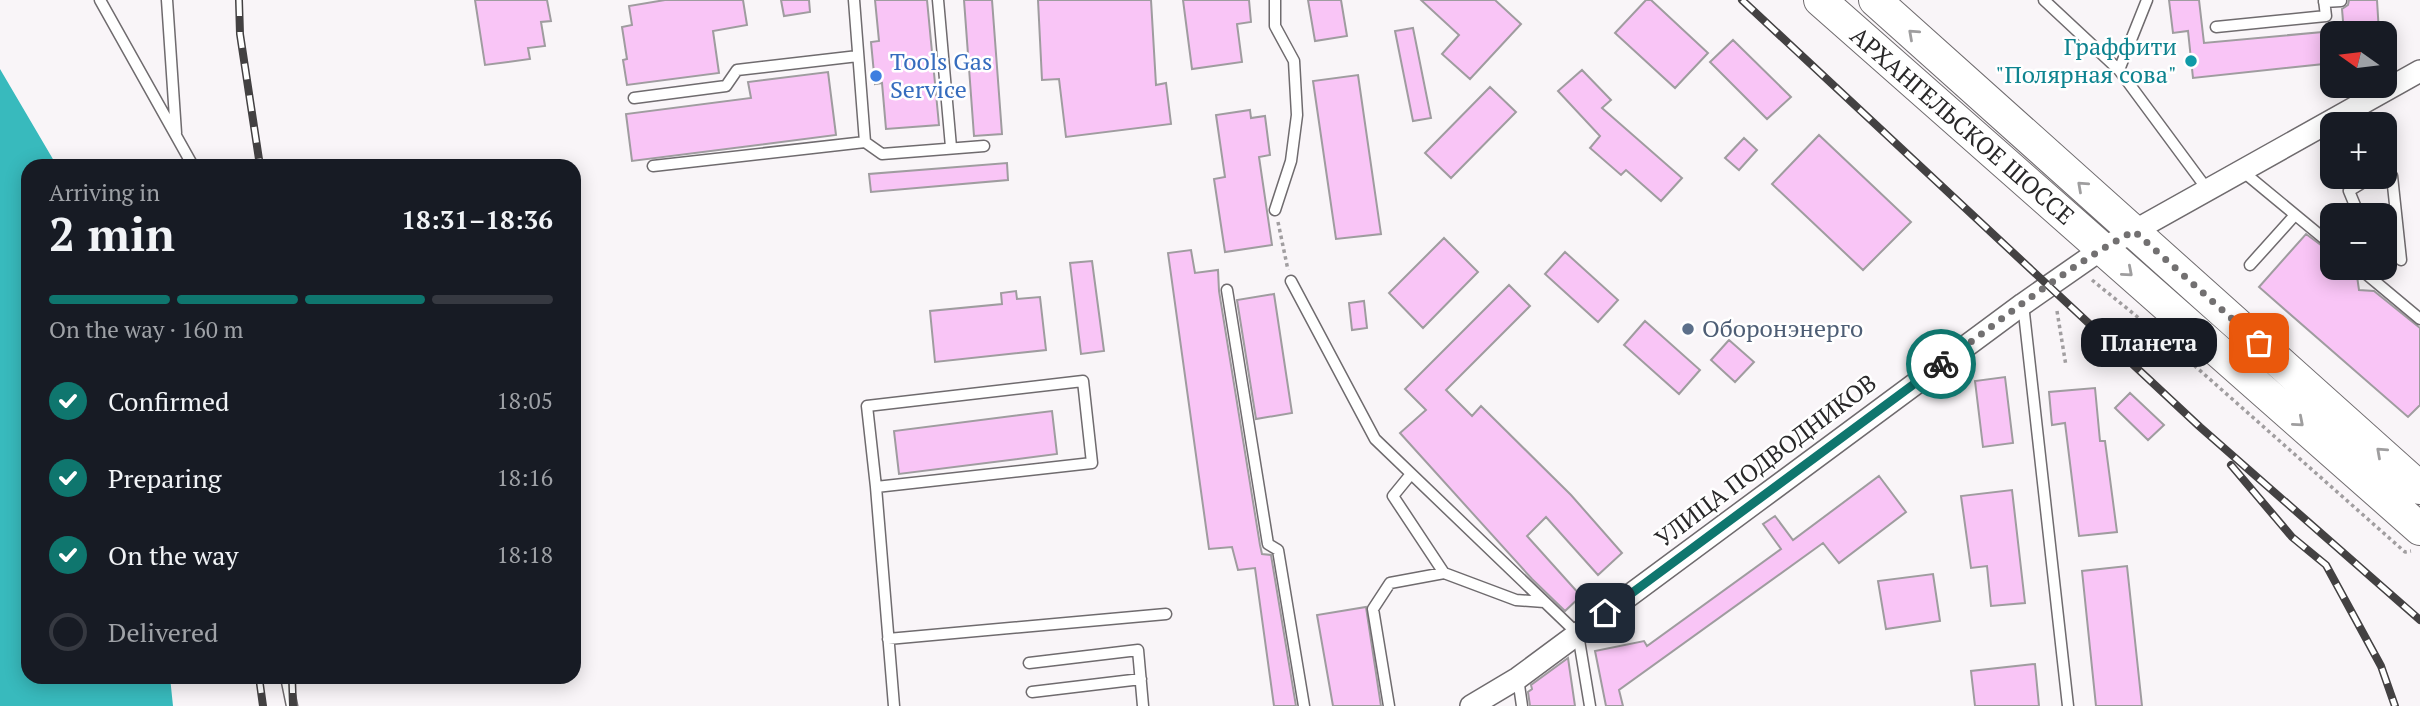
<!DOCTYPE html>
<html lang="en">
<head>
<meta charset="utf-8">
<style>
  body { margin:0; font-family:"PT Serif",serif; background:#20242c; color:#f1f3f6; height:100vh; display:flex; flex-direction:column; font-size:26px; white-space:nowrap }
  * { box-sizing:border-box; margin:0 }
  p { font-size:23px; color:#9ea1a6 }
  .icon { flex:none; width:38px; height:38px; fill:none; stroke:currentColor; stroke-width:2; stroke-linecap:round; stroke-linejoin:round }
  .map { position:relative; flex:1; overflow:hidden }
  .side { position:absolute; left:21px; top:159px; width:560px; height:525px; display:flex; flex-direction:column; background:#171b24; border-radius:21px; box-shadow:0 4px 18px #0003 }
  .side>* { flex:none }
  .needle { width:46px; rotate:284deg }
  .tools { position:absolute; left:2320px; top:21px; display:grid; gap:14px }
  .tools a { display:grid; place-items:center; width:77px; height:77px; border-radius:14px; background:#171b24; box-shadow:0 4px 18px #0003; font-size:35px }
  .pin { position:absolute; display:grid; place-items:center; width:60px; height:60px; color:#fff; margin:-30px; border-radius:14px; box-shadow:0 4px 10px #0006 }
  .courier { position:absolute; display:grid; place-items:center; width:70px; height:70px; margin:-35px; border:5px solid #0f766e; border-radius:50%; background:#fff; color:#222; box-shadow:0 2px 9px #0007 }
  .bubble { position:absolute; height:49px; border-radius:21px; background:#171b24; box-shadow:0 4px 18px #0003; font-size:23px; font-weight:700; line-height:49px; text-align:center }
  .head em { font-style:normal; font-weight:700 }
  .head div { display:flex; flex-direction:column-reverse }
  .head { display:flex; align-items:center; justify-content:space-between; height:119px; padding:0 28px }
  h1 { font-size:46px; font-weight:700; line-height:52px }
  .bar { display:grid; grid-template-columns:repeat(4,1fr); gap:10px 7px; align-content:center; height:84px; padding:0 28px }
  .bar i { height:9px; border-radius:5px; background:#363941 }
  .bar .on { background:#0f766e }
  .bar p { grid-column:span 4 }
  ol { padding:0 28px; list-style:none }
  li { display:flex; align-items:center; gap:21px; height:77px }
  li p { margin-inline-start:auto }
  li .icon { padding:7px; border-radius:50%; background:#0f766e; color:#fff; stroke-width:4 }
  li:last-child { color:#9ea1a6 }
  li i { width:38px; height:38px; border:4px solid #363941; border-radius:50% }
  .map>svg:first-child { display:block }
  .water { fill:#38babd }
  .building { fill:#f9c5f6; stroke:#9f9c9f; stroke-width:2 }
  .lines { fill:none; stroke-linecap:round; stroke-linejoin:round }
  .service-casing { stroke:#6f6b6e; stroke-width:13 }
  .minor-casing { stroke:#6f6b6e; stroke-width:24 }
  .primary-casing { stroke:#6f6b6e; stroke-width:34 }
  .path { stroke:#a19ea0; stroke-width:3.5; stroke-dasharray:3.5 3.5; stroke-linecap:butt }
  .service { stroke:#fff; stroke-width:10 }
  .minor { stroke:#fff; stroke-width:21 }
  .primary { stroke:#fff; stroke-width:32 }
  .rail-casing { stroke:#434142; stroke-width:8 }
  .rail { stroke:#fff; stroke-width:5; stroke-dasharray:16; stroke-linecap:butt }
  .oneway { stroke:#9f9e9f }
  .done { stroke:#727071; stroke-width:7; stroke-dasharray:0 12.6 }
  .route { stroke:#0f766e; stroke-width:9 }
  .culture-dot { fill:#0f9aa8; stroke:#fff; stroke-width:2.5 }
  .shop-dot { fill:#3f7fe0; stroke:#fff; stroke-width:2.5 }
  .service-dot { fill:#5c6f8a; stroke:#fff; stroke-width:2.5 }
  .labels { text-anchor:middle; stroke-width:5; stroke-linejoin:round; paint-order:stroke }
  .culture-label { font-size:24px; fill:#0d838f; stroke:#fff; text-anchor:end }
  .shop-label { font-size:24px; fill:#366cbe; stroke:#fff; text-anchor:start }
  .street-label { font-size:24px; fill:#292829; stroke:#fff }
  .service-label { font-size:24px; fill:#4e5e75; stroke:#fff; text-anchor:start }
</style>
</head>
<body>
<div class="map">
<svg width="2420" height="706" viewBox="0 0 2420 706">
  <rect width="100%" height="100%" fill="#f9f5f8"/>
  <!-- water -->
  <path class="water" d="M 0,69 L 57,166 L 28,166 L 28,677 L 170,677 L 173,706 L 0,706 Z"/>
  <!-- building -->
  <path class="building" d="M 475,0 L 547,0 L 551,21 L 541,22 L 545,46 L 528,48 L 530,59 L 485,65 Z
    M 665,0 L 743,0 L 747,25 L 713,31 L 719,73 L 627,85 L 623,60 L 627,59 L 622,27 L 632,25 L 629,6 Z
    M 781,0 L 809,0 L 810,12 L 784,16 Z
    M 875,0 L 927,0 L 939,125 L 886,129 L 882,83 L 875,84 L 871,42 L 879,41 Z
    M 964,0 L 992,0 L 1002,134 L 974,136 Z
    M 1038,0 L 1151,0 L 1156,85 L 1166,83 L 1171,124 L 1066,137 L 1059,79 L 1042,80 Z
    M 1183,0 L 1249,0 L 1251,22 L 1237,24 L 1242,62 L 1192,69 Z
    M 1308,0 L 1341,0 L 1347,36 L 1315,41 Z
    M 1421,0 L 1495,0 L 1521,24 L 1470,79 L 1442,54 L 1459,35 Z
    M 1646,0 L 1651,0 L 1708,53 L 1675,88 L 1615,33 Z
    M 2169,0 L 2199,0 L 2204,43 L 2333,31 L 2333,63 L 2193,78 L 2188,31 L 2173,33 Z
    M 2349,0 L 2377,0 L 2379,33 L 2344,33 L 2342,9 L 2348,5 Z
    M 1413,28 L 1431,118 L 1413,121 L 1395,31 Z
    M 1733,40 L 1791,97 L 1767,119 L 1710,62 Z
    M 1582,70 L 1611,100 L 1602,108 L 1682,178 L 1661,201 L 1626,170 L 1621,175 L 1590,148 L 1600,136 L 1558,91 Z
    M 828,72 L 836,135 L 632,161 L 626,114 L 751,98 L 748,82 Z
    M 1358,75 L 1381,234 L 1336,239 L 1313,81 Z
    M 1490,87 L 1516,112 L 1451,178 L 1425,153 Z
    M 1250,110 L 1251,118 L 1265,116 L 1270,155 L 1259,157 L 1272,245 L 1225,252 L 1214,179 L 1225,177 L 1216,115 Z
    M 1819,135 L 1911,222 L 1863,270 L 1772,184 Z
    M 1744,138 L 1757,150 L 1739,170 L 1725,158 Z
    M 1007,163 L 1008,180 L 871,192 L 869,174 Z
    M 2306,234 L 2333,254 L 2333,268 L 2351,270 L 2357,276 L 2359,290 L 2374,291 L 2420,328 L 2420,405 L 2408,417 L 2259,287 Z
    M 1444,238 L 1478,272 L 1423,328 L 1389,293 Z
    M 1191,250 L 1195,273 L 1218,270 L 1219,291 L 1260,545 L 1262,554 L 1271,555 L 1296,706 L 1274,706 L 1255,568 L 1238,570 L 1232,547 L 1209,549 L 1168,253 Z
    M 1565,252 L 1618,300 L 1598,322 L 1545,274 Z
    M 1092,261 L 1104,351 L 1081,354 L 1070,263 Z
    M 1509,285 L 1530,306 L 1446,390 L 1472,416 L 1481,406 L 1571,495 L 1622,553 L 1598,575 L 1546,517 L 1527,536 L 1581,596 L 1565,611 L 1532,579 L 1400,433 L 1426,410 L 1405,389 Z
    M 1016,291 L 1017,299 L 1040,297 L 1046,350 L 935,362 L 930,311 L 1002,304 L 1001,293 Z
    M 1274,294 L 1292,413 L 1256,419 L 1237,300 Z
    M 1364,301 L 1367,328 L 1352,330 L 1349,303 Z
    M 1645,321 L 1700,370 L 1679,394 L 1624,345 Z
    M 1729,340 L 1754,362 L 1735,382 L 1711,360 Z
    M 2005,377 L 2013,443 L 1983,447 L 1975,381 Z
    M 2095,388 L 2100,441 L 2105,441 L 2117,532 L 2079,536 L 2065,423 L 2052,425 L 2049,392 Z
    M 2130,393 L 2164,425 L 2148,440 L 2115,408 Z
    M 1052,411 L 1057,454 L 899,474 L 894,431 Z
    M 1879,476 L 1906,512 L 1839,563 L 1823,543 L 1619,690 L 1623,706 L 1606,706 L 1595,651 L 1644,641 L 1647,646 L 1781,549 L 1763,524 L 1775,516 L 1793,540 Z
    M 2012,490 L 2025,603 L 1991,606 L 1987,566 L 1971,568 L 1961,496 Z
    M 2127,566 L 2142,706 L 2096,706 L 2082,571 Z
    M 1933,574 L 1940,621 L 1886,629 L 1878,581 Z
    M 1366,607 L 1381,706 L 1333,706 L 1317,615 Z
    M 1568,658 L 1575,706 L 1530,706 L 1528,692 L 1532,689 L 1531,685 Z
    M 2035,664 L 2039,706 L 1975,706 L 1971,671 Z"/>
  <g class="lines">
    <defs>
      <path id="service" d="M 100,0 L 193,166
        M 167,0 L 176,133
        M 854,0 L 865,142
        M 938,0 L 951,147
        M 1275,0 L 1275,26 L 1294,61 L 1297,115 L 1291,161 L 1275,210
        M 2044,0 L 2119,70 L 2207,189
        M 2324,2 L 2341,1
        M 2216,27 L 2326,16 L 2324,0
        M 2119,70 L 2147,0
        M 634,98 L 726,86 L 737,70 L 858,56
        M 2355,106 L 2364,124
        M 653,166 L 865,142 L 882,154 L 984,146
        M 2385,167 L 2392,176 L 2401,260 L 2385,244
        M 2241,170 L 2333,246
        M 2359,215 L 2349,191 L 2372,177
        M 2250,265 L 2295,215
        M 2359,268 L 2420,319
        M 1291,281 L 1375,439 L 1578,634 L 1590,706
        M 1227,290 L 1268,544 L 1278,550 L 1304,706
        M 2023,304 L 2068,706
        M 1411,474 L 1393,496 L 1444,573 L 1516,600 L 1544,602
        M 876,487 L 1092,463 L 1083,381 L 867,406 L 876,487 L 894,706
        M 888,639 L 1166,614
        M 1029,663 L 1138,650 L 1143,706
        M 286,677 L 292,706
        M 1518,678 L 1522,706
        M 1032,692 L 1141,679
        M 1389,706 L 1373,609 L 1390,583 L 1444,573"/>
      <path id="minor" d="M 1471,706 L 1518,678 L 2023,304 L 2102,249 L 2420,71"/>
      <path id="primary" d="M 1820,0 L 2420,529
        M 1875,0 L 2420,488"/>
    </defs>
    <!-- service casing -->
    <use href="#service" class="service-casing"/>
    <!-- minor casing -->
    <use href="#minor" class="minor-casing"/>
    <!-- primary casing -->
    <use href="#primary" class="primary-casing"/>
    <!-- path -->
    <path class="path" d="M 1278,222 L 1288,270
      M 2092,280 L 2161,336 L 2405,552 L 2411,551
      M 2057,311 L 2066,366"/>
    <!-- service -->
    <use href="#service" class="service"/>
    <!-- minor -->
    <use href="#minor" class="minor"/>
    <!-- primary -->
    <use href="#primary" class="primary"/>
    <defs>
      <path id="rail" d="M 239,0 L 240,34 L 260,166
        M 1742,0 L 2200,427 L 2420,620
        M 2231,465 L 2292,537 L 2326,565 L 2381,666 L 2395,706
        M 259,677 L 263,706
        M 292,677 L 293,706"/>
    </defs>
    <!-- rail casing -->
    <use href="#rail" class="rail-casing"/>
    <!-- rail -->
    <use href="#rail" class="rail"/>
  </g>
  <!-- one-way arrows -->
  <defs><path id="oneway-chevron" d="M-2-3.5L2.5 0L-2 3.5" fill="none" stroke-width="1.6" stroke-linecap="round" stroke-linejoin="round" transform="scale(1.75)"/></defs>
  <g class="oneway">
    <use href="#oneway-chevron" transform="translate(1913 34) rotate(-138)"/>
    <use href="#oneway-chevron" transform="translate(2082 186) rotate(-138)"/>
    <use href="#oneway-chevron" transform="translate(2128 272) rotate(41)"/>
    <use href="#oneway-chevron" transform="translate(2299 422) rotate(41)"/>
    <use href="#oneway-chevron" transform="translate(2381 452) rotate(-138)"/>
  </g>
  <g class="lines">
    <!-- done -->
    <path class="done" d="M 1941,364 C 2004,318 2065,268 2134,231 L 2259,343"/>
    <!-- route -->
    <path class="route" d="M 1605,613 L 1941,364"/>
  </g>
  <!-- markers -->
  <circle class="culture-dot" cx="2191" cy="61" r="7"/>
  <circle class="shop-dot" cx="876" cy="76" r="7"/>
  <circle class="service-dot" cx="1688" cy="329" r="7"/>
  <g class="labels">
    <!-- culture labels -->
    <g class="culture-label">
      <text x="2177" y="55">Граффити<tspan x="2177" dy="28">"Полярная сова"</tspan></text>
    </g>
    <!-- shop labels -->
    <g class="shop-label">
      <text x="890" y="70">Tools Gas<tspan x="890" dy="28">Service</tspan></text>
    </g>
    <!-- street labels -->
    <g class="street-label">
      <text transform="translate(1962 126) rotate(41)" y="8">АРХАНГЕЛЬСКОЕ ШОССЕ</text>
      <text transform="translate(1766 461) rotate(-37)" y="8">УЛИЦА ПОДВОДНИКОВ</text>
    </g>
    <!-- service labels -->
    <g class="service-label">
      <text x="1702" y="337">Оборонэнерго</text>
    </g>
  </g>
</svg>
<div class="tools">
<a><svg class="needle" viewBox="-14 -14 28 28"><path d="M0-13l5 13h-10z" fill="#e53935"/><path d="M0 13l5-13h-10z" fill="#9ea1a6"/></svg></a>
<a>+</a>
<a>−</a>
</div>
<div class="pin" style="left:2259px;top:343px;background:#ea580c"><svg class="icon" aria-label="bag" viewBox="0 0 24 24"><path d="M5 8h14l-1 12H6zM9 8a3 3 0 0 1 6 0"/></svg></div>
<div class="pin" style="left:1605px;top:613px;background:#1f2937"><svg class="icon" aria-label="home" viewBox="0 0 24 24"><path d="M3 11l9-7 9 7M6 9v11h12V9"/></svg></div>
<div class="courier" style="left:1941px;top:364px"><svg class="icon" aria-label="bike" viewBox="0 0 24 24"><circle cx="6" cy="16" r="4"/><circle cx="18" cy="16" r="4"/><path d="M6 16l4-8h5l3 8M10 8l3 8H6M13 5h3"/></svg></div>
<div class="bubble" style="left:2081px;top:318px;width:136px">Планета</div>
<section class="side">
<div class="head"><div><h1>2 min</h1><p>Arriving in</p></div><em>18:31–18:36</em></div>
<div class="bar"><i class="on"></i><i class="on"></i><i class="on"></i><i></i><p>On the way · 160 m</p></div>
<ol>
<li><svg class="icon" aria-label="check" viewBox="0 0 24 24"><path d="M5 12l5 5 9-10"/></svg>Confirmed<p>18:05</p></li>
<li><svg class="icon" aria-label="check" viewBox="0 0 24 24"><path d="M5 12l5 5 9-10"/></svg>Preparing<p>18:16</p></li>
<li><svg class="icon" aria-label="check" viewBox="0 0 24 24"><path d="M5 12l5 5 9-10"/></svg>On the way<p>18:18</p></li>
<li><i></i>Delivered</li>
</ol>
</section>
</div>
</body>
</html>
